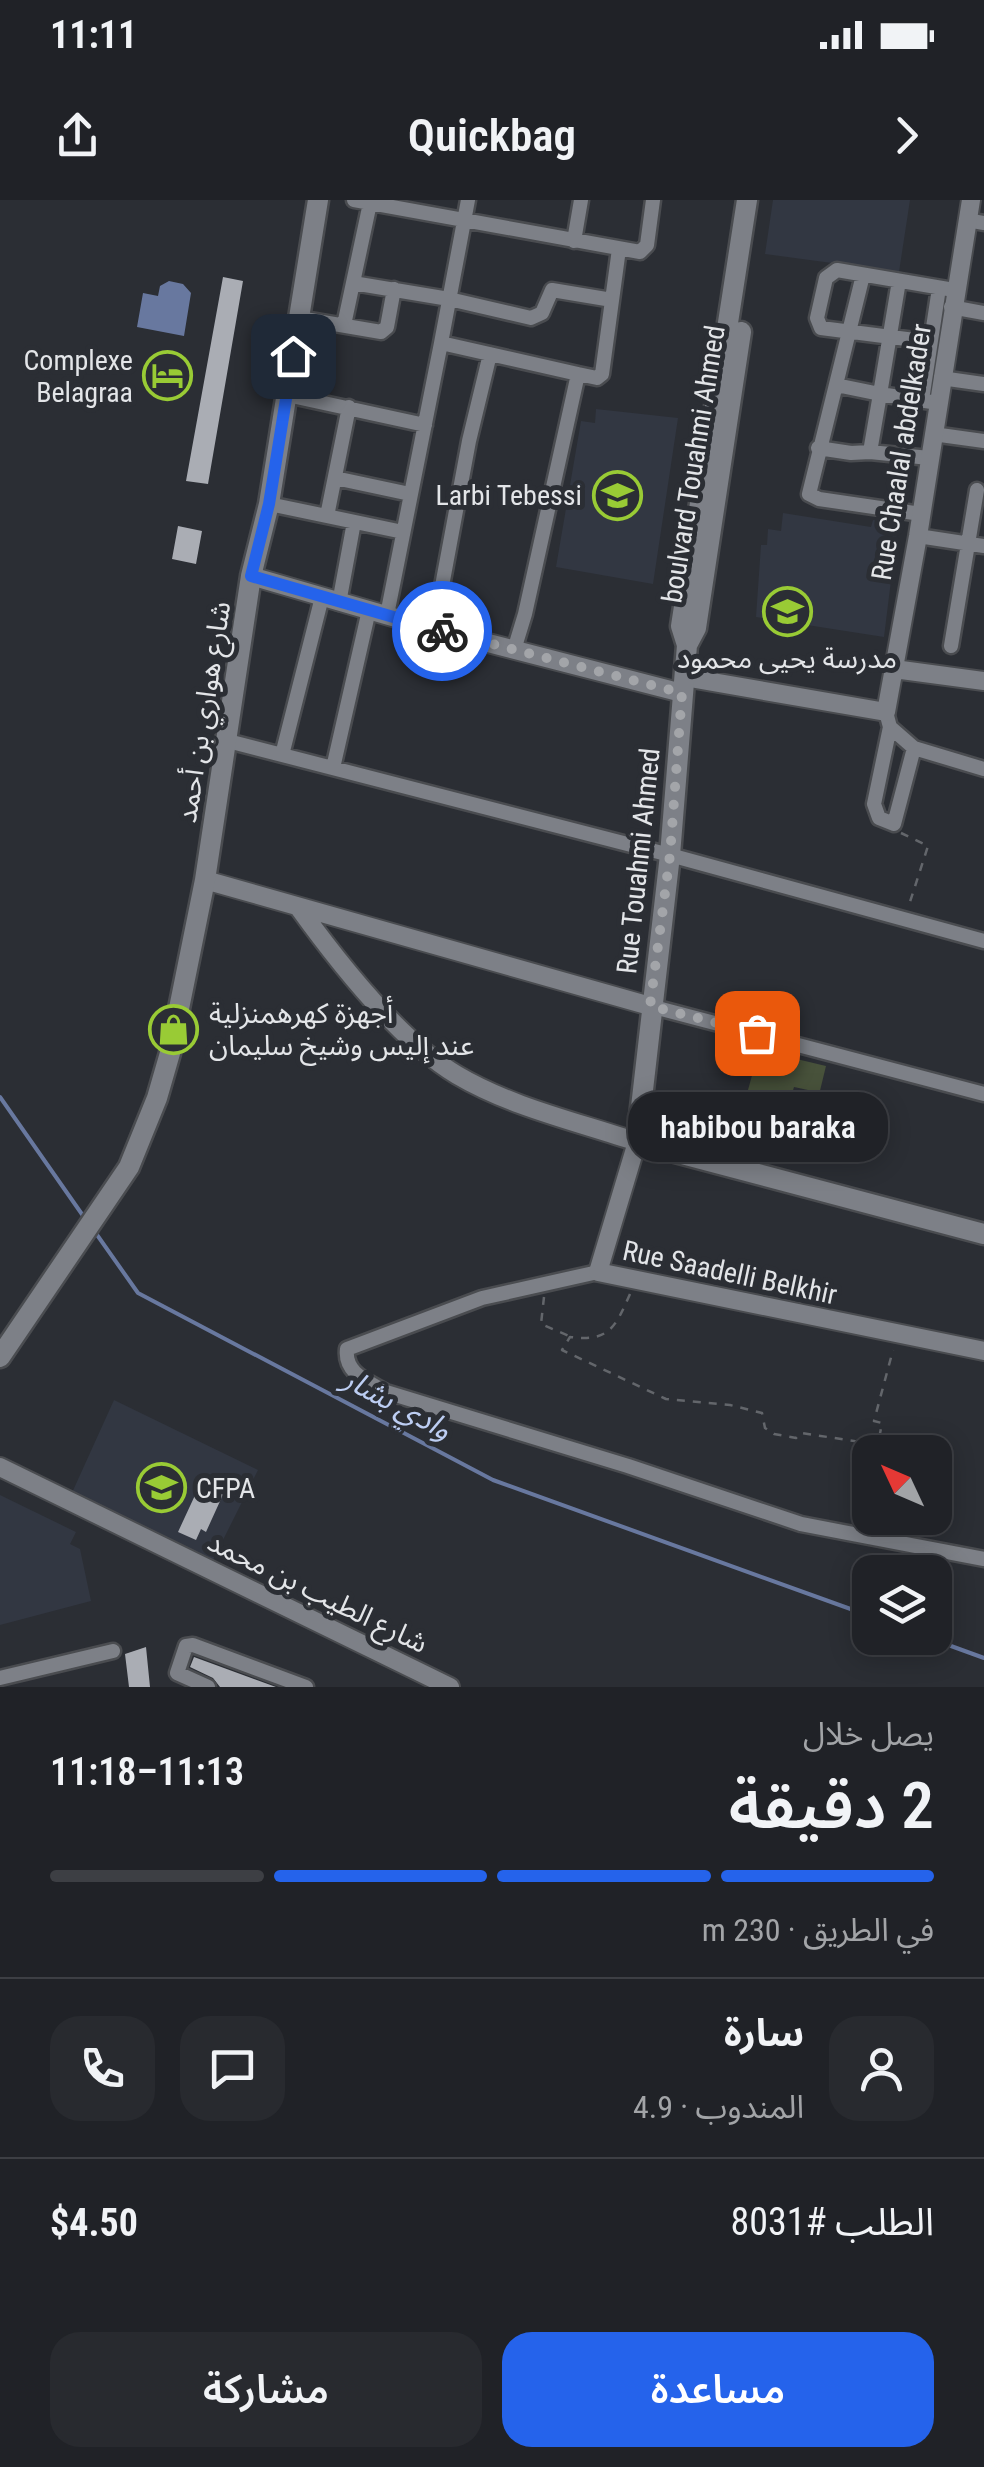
<!DOCTYPE html>
<html lang="ar">
<head>
<meta charset="utf-8">
<style>
  body { margin:0; font-family:"Roboto Condensed","Noto Sans Arabic",sans-serif; background:#282a2f; color:#f1f3f6; direction:rtl; height:100vh; display:flex; flex-direction:column; font-size:38px; white-space:nowrap }
  * { box-sizing:border-box; margin:0 }
  p { font-size:32px; color:#a2a4a7 }
  .icon { flex:none; width:55px; height:55px; fill:none; stroke:currentColor; stroke-width:2; stroke-linecap:round; stroke-linejoin:round }
  .map { position:relative; height:1487px; overflow:hidden; direction:ltr }
  .drawer { display:flex; flex-direction:column; background:#202227; flex:1 }
  .drawer>* { flex:none }
  .needle { width:65px; rotate:314deg }
  .controls { position:absolute; left:852px; top:1235px; display:grid; gap:20px }
  .controls a { display:grid; place-items:center; width:100px; height:100px; border-radius:20px; background:#202227; box-shadow:0 5px 25px #0003,0 0 0 2px #3d3f44; font-size:50px }
  .pin { position:absolute; display:grid; place-items:center; width:85px; height:85px; color:#fff; margin:-42px; border-radius:20px; box-shadow:0 5px 15px #0006 }
  .courier { position:absolute; display:grid; place-items:center; width:100px; height:100px; margin:-50px; border:8px solid #2563eb; border-radius:50%; background:#fff; color:#222; box-shadow:0 2px 12px #0007 }
  .bubble { position:absolute; height:70px; border-radius:30px; background:#202227; box-shadow:0 5px 25px #0003,0 0 0 2px #3d3f44; font-size:32px; font-weight:600; line-height:70px; text-align:center; direction:rtl }
  .head em { font-style:normal; font-weight:600 }
  .head div { display:flex; flex-direction:column-reverse }
  .head { display:flex; align-items:center; justify-content:space-between; height:170px; padding:0 50px }
  h1 { font-size:65px; font-weight:600; line-height:75px }
  .bar { display:grid; grid-template-columns:repeat(4,1fr); gap:15px 10px; align-content:center; height:120px; padding:0 50px }
  .bar i { height:12px; border-radius:8px; background:#3d3f44 }
  .bar .current { background:#2563eb }
  .bar p { grid-column:span 4 }
  .line { display:flex; align-items:center; gap:25px; padding:0 50px; border-top:2px solid #3d3f44 }
  .line div { flex:1 }
  .round { display:grid; place-items:center; flex:none; width:105px; height:105px; border-radius:30px; background:#282a2f }
  .primary-button { display:flex; gap:20px; margin-top:auto; padding:20px 50px }
  .primary-button a { flex:1; height:115px; border-radius:30px; background:#2563eb; color:#fff; font-size:40px; font-weight:600; line-height:115px; text-align:center }
  .primary-button a+a { background:#282a2f; color:#f1f3f6 }
  .status { display:flex; justify-content:space-between; align-items:center; height:70px; padding:0 50px; background:#202227; direction:ltr }
  .status svg { height:28px; fill:currentColor }
  header { display:flex; justify-content:space-between; align-items:center; height:130px; padding:0 50px; background:#202227; font-size:45px; font-weight:600 }
  .map>svg:first-child { display:block }
  .built { fill:#323742 }
  .green { fill:#48523b }
  .water { fill:#68789f }
  .lines { fill:none; stroke-linecap:round; stroke-linejoin:round }
  .stream { stroke:#68789f; stroke-width:4 }
  .building { fill:#aaadb4 }
  .minor-casing { stroke:#4a4c50; stroke-width:19 }
  .tertiary-casing { stroke:#4a4c50; stroke-width:22 }
  .secondary-casing { stroke:#4a4c50; stroke-width:25 }
  .path { stroke:#63666b; stroke-width:2.5; stroke-dasharray:8 8; stroke-linecap:butt }
  .minor { stroke:#7d8087; stroke-width:14 }
  .tertiary { stroke:#7d8087; stroke-width:18 }
  .secondary { stroke:#7d8087; stroke-width:20 }
  .done { stroke:#a3a5a9; stroke-width:10; stroke-dasharray:0 18 }
  .route { stroke:#2563eb; stroke-width:12 }
  .labels { text-anchor:middle; stroke-width:10; stroke-linejoin:round; paint-order:stroke }
  .poi-label { font-size:28px; fill:#e3e5e8; stroke:#2b2e34; text-anchor:end }
  .street-label { font-size:28px; fill:#e3e5e8; stroke:#2b2e34 }
  .water-label { font-size:30px; font-style:italic; fill:#bdcef3; stroke:#2b2e34 }
</style>
</head>
<body>
<div class="status"><b>11:11</b><svg viewBox="0 0 49 12"><path d="M0 12V9h3v3zM5 12V6h3v6zM10 12V3h3v9zM15 12V0h3v12zM26 1h20v11H26zM47 4h2v5h-2z"/></svg></div>
<header><svg class="icon" aria-label="forward" viewBox="0 0 24 24"><path d="M9 5l7 7-7 7"/></svg>Quickbag<svg class="icon" aria-label="share" viewBox="0 0 24 24"><path d="M12 15V3M7 8l5-5 5 5M5 13v7h14v-7"/></svg></header>
<div class="map">
<svg width="984" height="1487" viewBox="0 0 984 1487">
  <rect width="100%" height="100%" fill="#2b2e34"/>
  <!-- built -->
  <path class="built" d="M 773,0 L 910,0 L 899,72 L 765,54 Z
    M 596,209 L 678,218 L 653,384 L 556,367 L 581,221 L 595,223 Z
    M 783,313 L 871,327 L 873,320 L 898,324 L 884,437 L 756,417 L 761,345 L 767,345 L 768,329 L 781,331 Z
    M 114,1200 L 258,1270 L 206,1374 L 66,1306 Z
    M 0,1295 L 76,1332 L 70,1344 L 80,1349 L 91,1401 L 0,1425 Z"/>
  <!-- green -->
  <path class="green" d="M 759,850 L 826,866 L 816,907 L 805,904 L 808,890 L 794,887 L 790,900 L 748,890 Z"/>
  <!-- water -->
  <path class="water" d="M 169,81 L 183,84 L 191,93 L 184,136 L 137,127 L 143,93 L 158,96 L 160,86 Z"/>
  <g class="lines">
    <!-- stream -->
    <path class="stream" d="M 0,897 L 86,1020
      M 95,1032 L 138,1093 L 493,1280 L 870,1416
      M 929,1438 L 984,1458"/>
  </g>
  <!-- building -->
  <path class="building" d="M 223,77 L 243,81 L 208,284 L 186,281 Z
    M 178,326 L 202,331 L 196,364 L 172,359 Z
    M 750,901 L 812,918 L 809,928 L 805,926 L 796,960 L 770,954 L 775,934 L 743,926 Z
    M 203,1278 L 226,1288 L 206,1332 L 201,1329 L 196,1340 L 178,1332 Z
    M 146,1447 L 150,1487 L 129,1487 L 125,1454 Z
    M 194,1457 L 276,1487 L 220,1487 L 213,1478 L 190,1467 Z"/>
  <g class="lines">
    <defs>
      <path id="minor" d="M 354,0 L 640,52 L 647,45 L 653,0
        M 967,20 L 984,23
        M 574,41 L 581,0
        M 863,75 L 809,294 L 819,299 L 921,314
        M 899,81 L 880,194 L 938,203
        M 353,83 L 449,99 L 531,118 L 542,113 L 552,90 L 612,100
        M 951,107 L 984,113
        M 299,118 L 381,132 L 387,127 L 394,89
        M 344,125 L 370,3
        M 930,142 L 821,128 L 817,118 L 826,78 L 837,70 L 954,90
        M 441,143 L 468,0
        M 578,174 L 597,178 L 602,174 L 619,49
        M 941,178 L 984,184
        M 287,195 L 425,225
        M 922,200 L 939,88
        M 933,234 L 984,241
        M 818,248 L 851,253 L 870,252 L 880,194 L 836,185
        M 870,252 L 929,258
        M 335,278 L 410,294
        M 269,304 L 403,332
        M 327,316 L 349,207
        M 918,336 L 984,346
        M 339,403 L 354,322
        M 387,415 L 441,143 L 578,174 L 525,414 L 514,450
        M 434,429 L 469,241 L 490,154
        M 951,446 L 977,290
        M 886,512 L 890,527 L 914,548 L 894,624 L 879,618 L 874,604 L 890,527
        M 224,540 L 670,655 L 984,741
        M 914,548 L 984,569
        M 282,555 L 322,397
        M 333,568 L 369,410
        M 650,806 L 984,894
        M 598,1072 L 482,1098 L 347,1149 C 344,1173 367,1181 386,1192 L 628,1266 L 801,1324 L 984,1359
        M 0,1478 L 113,1451
        M 208,1487 L 177,1473 L 186,1446 L 193,1445 L 306,1487"/>
      <path id="tertiary" d="M 251,376 L 434,429 L 682,493
        M 894,469 L 984,481
        M 684,477 L 886,512 L 918,336 L 971,0
        M 205,680 L 650,806
        M 299,708 C 338,762 400,841 457,875 C 511,907 578,922 637,942 L 598,1072 L 984,1151
        M 0,1267 L 450,1487"/>
      <path id="secondary" d="M 747,0 L 681,426 L 687,445 L 670,655 L 637,942 L 984,1034
        M 687,445 L 696,428 L 741,132
        M 0,1157 L 129,967 L 157,898 L 170,853 L 205,680 L 251,376 L 269,304 L 318,0"/>
    </defs>
    <!-- minor casing -->
    <use href="#minor" class="minor-casing"/>
    <!-- tertiary casing -->
    <use href="#tertiary" class="tertiary-casing"/>
    <!-- secondary casing -->
    <use href="#secondary" class="secondary-casing"/>
    <!-- path -->
    <path class="path" d="M 901,633 L 928,646 L 909,705
      M 630,1094 C 615,1128 609,1142 570,1137 L 562,1150 L 666,1199 L 730,1205 L 762,1213 L 765,1228 L 774,1234 L 796,1238 L 801,1233 L 881,1245
      M 544,1097 L 541,1124 L 569,1136
      M 882,1252 L 878,1244 L 882,1223 L 874,1221 L 893,1150"/>
    <!-- minor -->
    <use href="#minor" class="minor"/>
    <!-- tertiary -->
    <use href="#tertiary" class="tertiary"/>
    <!-- secondary -->
    <use href="#secondary" class="secondary"/>
  </g>
  <g class="lines">
    <!-- done -->
    <path class="done" d="M 442,431 L 682,493 L 670,655 L 650,806 L 757,833"/>
    <!-- route -->
    <path class="route" d="M 293,156 L 269,304 L 251,376 L 442,431"/>
  </g>
  <!-- icons -->
  <defs>
    <symbol id="hotel-ring" viewBox="-11 -11 22 22"><circle r="9.5" fill="#2b2e34" stroke="#99cb35" stroke-width="1.5"/><path d="M-6-4.5h1.5V1H6V5H4.5V3h-9V5H-6ZM-4 0a1.8 1.8 0 1 1 3.6 0ZM.5 0V-2.5h3Q6-2.5 6 0Z" fill="#99cb35"/></symbol>
    <symbol id="school-ring" viewBox="-11 -11 22 22"><circle r="9.5" fill="#2b2e34" stroke="#99cb35" stroke-width="1.5"/><path d="M0-5L7-2L0 1L-7-2ZM-4 1L0 2.5L4 1V4Q0 6-4 4Z" fill="#99cb35"/></symbol>
    <symbol id="shop-ring" viewBox="-11 -11 22 22"><circle r="9.5" fill="#2b2e34" stroke="#99cb35" stroke-width="1.5"/><path d="M-5-2.5h2.3a2.7 3.5 0 0 1 5.4 0H5L5.5 6h-11ZM-1.5-2.5h3a1.5 2.3 0 0 0-3 0Z" fill="#99cb35"/></symbol>
    <symbol id="university-ring" viewBox="-11 -11 22 22"><circle r="9.5" fill="#2b2e34" stroke="#99cb35" stroke-width="1.5"/><path d="M0-5L7-2L0 1L-7-2ZM-4 1L0 2.5L4 1V4Q0 6-4 4Z" fill="#99cb35"/></symbol>
  </defs>
  <g fill-rule="evenodd">
    <use href="#hotel-ring" x="140" y="148" width="55" height="55"/>
    <use href="#school-ring" x="590" y="268" width="55" height="55"/>
    <use href="#school-ring" x="760" y="384" width="55" height="55"/>
    <use href="#shop-ring" x="146" y="802" width="55" height="55"/>
    <use href="#university-ring" x="134" y="1260" width="55" height="55"/>
  </g>
  <g class="labels">
    <!-- poi labels -->
    <g class="poi-label">
      <text x="133" y="170">Complexe<tspan x="133" dy="32">Belagraa</tspan></text>
      <text x="582" y="305">Larbi Tebessi</text>
      <text x="787" y="468" text-anchor="middle">مدرسة يحيى محمود</text>
      <text x="209" y="823" text-anchor="start">أجهزة كهرهمنزلية<tspan x="209" dy="32">عند إليس وشيخ سليمان</tspan></text>
      <text x="196" y="1298" text-anchor="start">CFPA</text>
    </g>
    <!-- street labels -->
    <g class="street-label">
      <text transform="translate(901 252) rotate(-81)" y="10">Rue Chaalal abdelkader</text>
      <text transform="translate(693 264) rotate(-81)" y="10">boulvard Touahmi Ahmed</text>
      <text transform="translate(203 512) rotate(-81)" y="10">شارع هواري بن أحمد</text>
      <text transform="translate(638 661) rotate(-84)" y="10">Rue Touahmi Ahmed</text>
      <text transform="translate(730 1072) rotate(12)" y="10">Rue Saadelli Belkhir</text>
      <text transform="translate(318 1392) rotate(26)" y="10">شارع الطيب بن محمد</text>
    </g>
    <!-- water labels -->
    <g class="water-label">
      <text transform="translate(397 1204) rotate(28)" y="10">وادي بشار</text>
    </g>
  </g>
</svg>
<div class="controls">
<a><svg class="needle" viewBox="-14 -14 28 28"><path d="M0-13l5 13h-10z" fill="#e53935"/><path d="M0 13l5-13h-10z" fill="#a2a4a7"/></svg></a>
<a><svg class="icon" aria-label="layers" viewBox="0 0 24 24"><path d="M12 4l9 5-9 5-9-5zM3 14l9 5 9-5"/></svg></a>
</div>
<div class="pin" style="left:757px;top:833px;background:#ea580c"><svg class="icon" aria-label="bag" viewBox="0 0 24 24"><path d="M5 8h14l-1 12H6zM9 8a3 3 0 0 1 6 0"/></svg></div>
<div class="pin" style="left:293px;top:156px;background:#1f2937"><svg class="icon" aria-label="home" viewBox="0 0 24 24"><path d="M3 11l9-7 9 7M6 9v11h12V9"/></svg></div>
<div class="courier" style="left:442px;top:431px"><svg class="icon" aria-label="bike" viewBox="0 0 24 24"><circle cx="6" cy="16" r="4"/><circle cx="18" cy="16" r="4"/><path d="M6 16l4-8h5l3 8M10 8l3 8H6M13 5h3"/></svg></div>
<div class="bubble" style="left:628px;top:892px;width:260px">habibou baraka</div>
</div>
<section class="drawer">
<div class="head"><div><h1>2 دقيقة</h1><p>يصل خلال</p></div><em>11:13–11:18</em></div>
<div class="bar"><i class="current"></i><i class="current"></i><i class="current"></i><i></i><p>في الطريق · 230 m</p></div>
<div class="line" style="height:180px"><a class="round"><svg class="icon" aria-label="person" viewBox="0 0 24 24"><circle cx="12" cy="8" r="4"/><path d="M4 21q1-7 8-7t8 7"/></svg></a><div><b>سارة</b><p>المندوب · 4.9</p></div><a class="round"><svg class="icon" aria-label="chat" viewBox="0 0 24 24"><path d="M4 5h16v11H9l-5 4z"/></svg></a><a class="round"><svg class="icon" aria-label="phone" viewBox="0 0 24 24"><path d="M5 4h4l2 5-3 2q2 4 5 5l2-3 5 2v4C11 20 4 13 5 4z"/></svg></a></div>
<div class="line" style="height:130px"><div>الطلب #8031</div><b>$4.50</b></div>
<div class="primary-button"><a>مساعدة</a><a>مشاركة</a></div>
</section>
</body>
</html>
